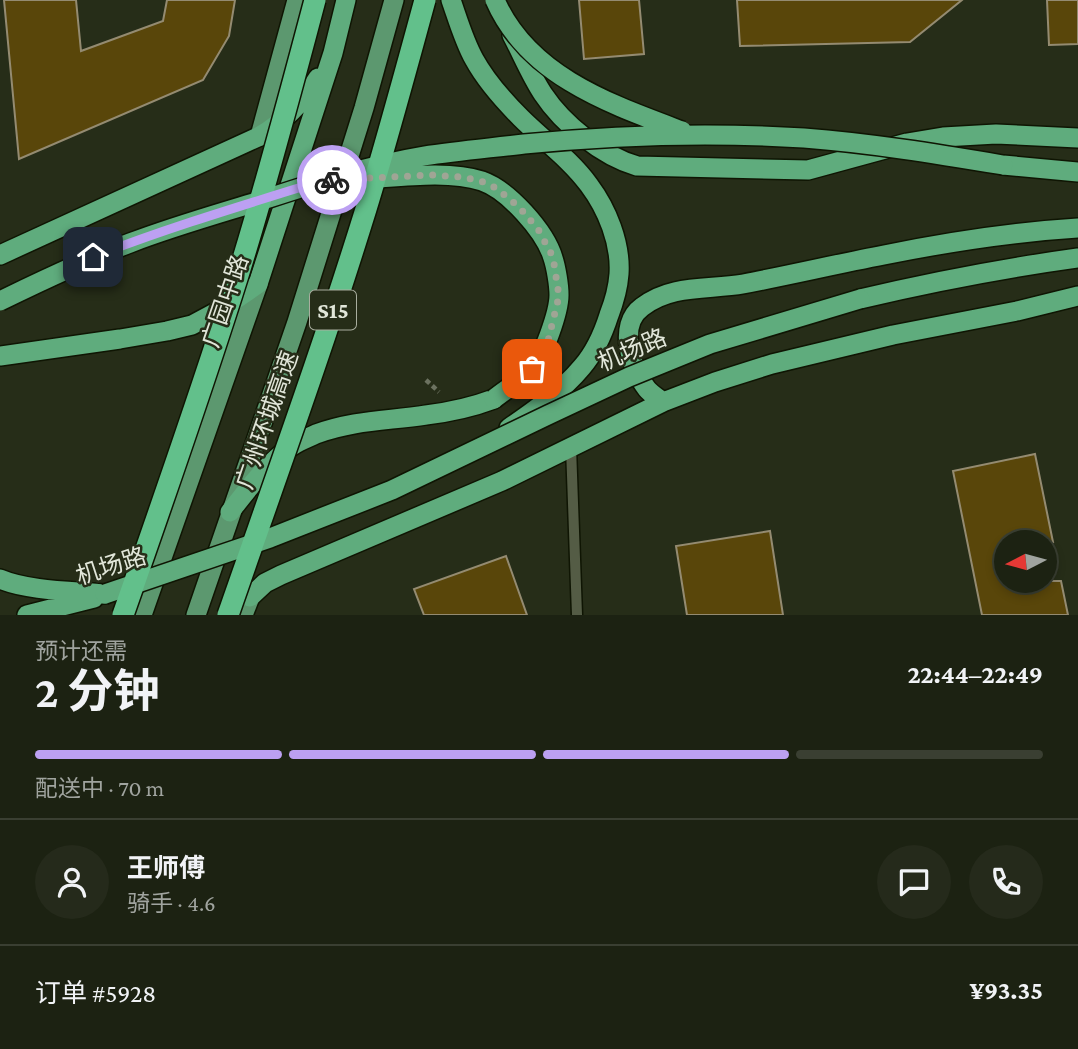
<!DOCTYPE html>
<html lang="zh">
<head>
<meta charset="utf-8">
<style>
  body { margin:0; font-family:"Crimson Pro","Noto Sans SC",serif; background:#252a1b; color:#f1f3f6; height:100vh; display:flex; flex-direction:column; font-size:26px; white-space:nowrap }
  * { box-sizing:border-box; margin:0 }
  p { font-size:23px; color:#a0a49f }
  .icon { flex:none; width:38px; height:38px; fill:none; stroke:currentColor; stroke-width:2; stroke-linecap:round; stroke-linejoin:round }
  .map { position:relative; height:615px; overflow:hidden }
  .side { display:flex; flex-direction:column; background:#1c2212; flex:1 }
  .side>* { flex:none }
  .needle { width:46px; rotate:264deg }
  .buttons { position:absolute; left:994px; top:530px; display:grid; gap:14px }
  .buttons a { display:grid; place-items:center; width:63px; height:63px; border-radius:50%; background:#1c2212; box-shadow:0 4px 10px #0003,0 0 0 2px #3a3f32; font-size:35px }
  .pin { position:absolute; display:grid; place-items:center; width:60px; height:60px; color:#fff; margin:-30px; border-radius:14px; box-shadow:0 4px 10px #0006 }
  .courier { position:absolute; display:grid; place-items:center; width:70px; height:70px; margin:-35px; border:5px solid #bca0f2; border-radius:50%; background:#fff; color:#222; box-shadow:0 2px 9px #0007 }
  .head em { font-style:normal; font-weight:700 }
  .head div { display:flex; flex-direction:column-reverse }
  .head { display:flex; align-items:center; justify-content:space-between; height:119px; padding:0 35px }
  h1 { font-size:46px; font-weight:700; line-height:52px }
  .bar { display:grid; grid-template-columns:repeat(4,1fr); gap:10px 7px; align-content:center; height:84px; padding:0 35px }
  .bar i { height:9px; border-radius:5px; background:#3a3f32 }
  .bar .on { background:#bca0f2 }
  .bar p { grid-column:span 4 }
  .line { display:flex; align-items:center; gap:18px; padding:0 35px; border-top:2px solid #3a3f32 }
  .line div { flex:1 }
  .round { display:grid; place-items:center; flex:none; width:74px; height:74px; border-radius:37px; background:#252a1b }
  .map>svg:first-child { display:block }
  .building { fill:#59460a; stroke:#948b71; stroke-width:2 }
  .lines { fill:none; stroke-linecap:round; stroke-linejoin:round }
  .service-casing { stroke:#0f1503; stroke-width:13 }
  .primary-casing { stroke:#0f1503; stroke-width:22 }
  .trunk-casing { stroke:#0f1503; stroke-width:22 }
  .path { stroke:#6c7260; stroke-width:4.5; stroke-dasharray:5 3.5; stroke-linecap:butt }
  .service { stroke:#545c45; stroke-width:10 }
  .primary { stroke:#5c986f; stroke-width:19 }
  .trunk { stroke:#5fac7d; stroke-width:19 }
  .trunk-bridge-casing { stroke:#0f1503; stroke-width:22; stroke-linecap:butt }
  .motorway-bridge-casing { stroke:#0f1503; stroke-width:24; stroke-linecap:butt }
  .trunk-bridge { stroke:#5fac7d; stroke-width:19 }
  .motorway-bridge { stroke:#62c08b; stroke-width:21 }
  .done { stroke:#a0a595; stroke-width:7; stroke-dasharray:0 12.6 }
  .route { stroke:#bca0f2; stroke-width:9 }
  .labels { text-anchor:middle; stroke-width:5; stroke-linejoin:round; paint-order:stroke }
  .shield { fill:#262d18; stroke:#a9ae9f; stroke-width:2 }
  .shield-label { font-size:23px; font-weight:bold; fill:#e1e6d9 }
  .street-label { font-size:24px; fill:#e1e6d9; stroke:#262d18 }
</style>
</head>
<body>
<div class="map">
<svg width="1078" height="615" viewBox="0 0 1078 615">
  <rect width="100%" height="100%" fill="#262d18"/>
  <!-- building -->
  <path class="building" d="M 4,0 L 76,0 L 81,51 L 163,21 L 167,0 L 235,0 L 229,36 L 203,80 L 19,159 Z
    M 579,0 L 639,0 L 644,54 L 584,59 Z
    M 737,0 L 962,0 L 910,42 L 740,46 Z
    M 1047,0 L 1078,0 L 1078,44 L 1049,45 Z
    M 1035,454 L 1053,542 L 1006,542 L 1006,581 L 1061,581 L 1068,615 L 982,615 L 953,471 Z
    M 770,531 L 783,615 L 687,615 L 676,546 Z
    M 506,556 L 527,615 L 424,615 L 414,589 Z"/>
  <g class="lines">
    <defs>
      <path id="service" d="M 571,447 L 577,615"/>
      <path id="primary" d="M 260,136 L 297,0
        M 142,615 L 258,284
        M 196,615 L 297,322 L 364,108 L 394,0
        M 243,615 L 250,597"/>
      <path id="trunk" d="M 451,0 C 458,20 464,41 474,59 C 486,81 503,100 521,118 C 543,140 570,159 589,185 C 607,209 621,243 619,274 C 618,288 614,302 609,315 C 603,334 595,352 582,367 C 562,391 534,411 509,428
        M 512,35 C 522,54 531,76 543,94 C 563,124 602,156 637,166 L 808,170 L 907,143 L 943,137 L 996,134 L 1078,138
        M 1003,165 L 1078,172
        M 0,255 L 260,136 C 285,121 303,102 318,78
        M 860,299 C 932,282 1005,268 1078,258
        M 0,356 L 120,339 L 167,331 L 192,325 L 220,310 L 258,284 L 333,53 L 346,0
        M 663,402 C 658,398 651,394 647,389 C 631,369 617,325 642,307 C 671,284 709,290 743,284 C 790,275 837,264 884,255 C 948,242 1013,232 1078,228
        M 230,512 C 248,489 267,463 292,446 C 299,441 308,438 316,434 C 355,420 387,421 426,415 C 451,412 470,408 494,399
        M 0,579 C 28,591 74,591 105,594
        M 250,597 L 265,583 L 281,575 L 502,481 L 663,402 L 715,382 L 772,364 L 893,335 L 1017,311 L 1078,296
        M 27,615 L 94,598"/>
    </defs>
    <!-- service casing -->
    <use href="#service" class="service-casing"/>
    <!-- primary casing -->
    <use href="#primary" class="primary-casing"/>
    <!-- trunk casing -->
    <use href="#trunk" class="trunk-casing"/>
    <!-- path -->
    <path class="path" d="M 426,380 L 439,392"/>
    <!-- service -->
    <use href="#service" class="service"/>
    <!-- primary -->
    <use href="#primary" class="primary"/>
    <!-- trunk -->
    <use href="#trunk" class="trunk"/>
    <defs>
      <path id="trunk-bridge" d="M 495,0 C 528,76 610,104 682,131
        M 365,179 C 399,177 449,170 482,181 C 508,190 545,231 553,258 C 556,267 559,285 559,295 C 559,312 543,357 532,369 C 522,380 505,390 494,399
        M 0,301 C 43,280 85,260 130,243 C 174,226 221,213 266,199 C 318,182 370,165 424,156 C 457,151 491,148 524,144 C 617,135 711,132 804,138 C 870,143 937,154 1003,165
        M 105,594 L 270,538 L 392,490 L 548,415 L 629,377 L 710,344 L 860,299"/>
      <path id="motorway-bridge" d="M 123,615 C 163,501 203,387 239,272 C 267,182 291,91 315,0
        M 228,615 C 275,480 324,345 366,209 C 387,140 406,70 425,0"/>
    </defs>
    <!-- trunk-bridge casing -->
    <use href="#trunk-bridge" class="trunk-bridge-casing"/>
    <!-- motorway-bridge casing -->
    <use href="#motorway-bridge" class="motorway-bridge-casing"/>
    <!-- trunk-bridge -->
    <use href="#trunk-bridge" class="trunk-bridge"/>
    <!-- motorway-bridge -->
    <use href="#motorway-bridge" class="motorway-bridge"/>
  </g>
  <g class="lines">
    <!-- done -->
    <path class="done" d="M 332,180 L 431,175 L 462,177 L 481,181 L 496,188 L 519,207 L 538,229 L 553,257 L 559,296 L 548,341 L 532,369"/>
    <!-- route -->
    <path class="route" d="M 93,257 C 167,228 244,205 321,181 L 332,180"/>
  </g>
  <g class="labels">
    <!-- shield labels -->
    <rect class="shield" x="310" y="290.5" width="46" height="39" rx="5"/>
    <g class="shield-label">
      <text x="333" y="318">S15</text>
    </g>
    <!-- street labels -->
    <g class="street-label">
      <text transform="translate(225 301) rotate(-71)" y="8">广园中路</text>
      <text transform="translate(632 350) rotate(-23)" y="8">机场路</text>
      <text transform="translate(267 420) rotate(-71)" y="8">广州环城高速</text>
      <text transform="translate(111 566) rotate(-18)" y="8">机场路</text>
    </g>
  </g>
</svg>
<div class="buttons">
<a><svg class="needle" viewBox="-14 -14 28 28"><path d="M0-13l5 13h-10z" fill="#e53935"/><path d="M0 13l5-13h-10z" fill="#a0a49f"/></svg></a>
</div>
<div class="pin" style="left:532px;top:369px;background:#ea580c"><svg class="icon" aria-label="bag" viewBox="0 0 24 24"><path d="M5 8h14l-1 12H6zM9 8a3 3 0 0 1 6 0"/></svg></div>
<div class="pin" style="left:93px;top:257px;background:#1f2937"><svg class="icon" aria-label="home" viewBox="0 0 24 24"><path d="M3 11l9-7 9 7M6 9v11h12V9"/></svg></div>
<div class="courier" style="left:332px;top:180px"><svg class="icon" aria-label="bike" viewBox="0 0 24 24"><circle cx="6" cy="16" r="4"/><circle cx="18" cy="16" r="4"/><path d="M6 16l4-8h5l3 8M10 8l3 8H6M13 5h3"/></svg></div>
</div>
<section class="side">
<div class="head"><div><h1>2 分钟</h1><p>预计还需</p></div><em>22:44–22:49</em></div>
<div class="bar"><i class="on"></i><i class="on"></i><i class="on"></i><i></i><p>配送中 · 70 m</p></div>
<div class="line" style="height:126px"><a class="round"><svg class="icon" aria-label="person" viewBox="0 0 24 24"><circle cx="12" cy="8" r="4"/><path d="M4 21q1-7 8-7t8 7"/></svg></a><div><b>王师傅</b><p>骑手 · 4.6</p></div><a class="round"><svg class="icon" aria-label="chat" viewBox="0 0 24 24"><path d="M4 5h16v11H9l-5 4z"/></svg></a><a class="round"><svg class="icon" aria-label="phone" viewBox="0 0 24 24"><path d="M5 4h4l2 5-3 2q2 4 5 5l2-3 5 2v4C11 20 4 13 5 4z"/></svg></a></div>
<div class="line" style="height:91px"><div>订单 #5928</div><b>¥93.35</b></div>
</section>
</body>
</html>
